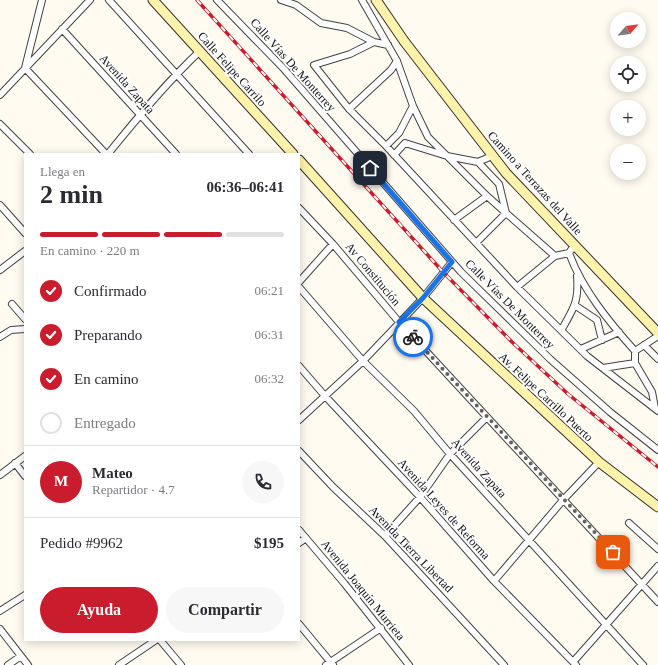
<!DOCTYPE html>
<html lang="es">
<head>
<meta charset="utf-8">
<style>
  body { margin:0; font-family:Georgia,serif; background:#f7f7f7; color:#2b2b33; height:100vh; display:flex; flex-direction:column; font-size:15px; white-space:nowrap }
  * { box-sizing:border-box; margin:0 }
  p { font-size:13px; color:#7c7c81 }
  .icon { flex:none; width:22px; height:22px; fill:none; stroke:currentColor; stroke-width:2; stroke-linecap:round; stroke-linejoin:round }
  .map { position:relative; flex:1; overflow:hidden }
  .drawer { position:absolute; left:24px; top:153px; width:276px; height:488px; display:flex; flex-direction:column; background:#fff; border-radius:0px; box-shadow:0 2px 10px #0003 }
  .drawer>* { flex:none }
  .needle { width:26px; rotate:62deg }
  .controls { position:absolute; left:610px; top:12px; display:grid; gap:8px }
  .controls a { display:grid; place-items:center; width:36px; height:36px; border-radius:50%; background:#fff; box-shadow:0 2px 10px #0003; font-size:20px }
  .pin { position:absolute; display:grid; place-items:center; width:34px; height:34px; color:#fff; margin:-17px; border-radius:8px; box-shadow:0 2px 6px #0006 }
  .courier { position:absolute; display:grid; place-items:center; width:40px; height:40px; margin:-20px; border:3px solid #1a73e8; border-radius:50%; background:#fff; color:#222; box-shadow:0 1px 5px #0007 }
  .summary em { font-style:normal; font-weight:700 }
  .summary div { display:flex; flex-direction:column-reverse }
  .summary { display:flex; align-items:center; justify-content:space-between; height:68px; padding:0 16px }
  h1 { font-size:26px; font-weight:700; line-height:30px }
  .bar { display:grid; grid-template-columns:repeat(4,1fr); gap:6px 4px; align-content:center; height:48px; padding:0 16px }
  .bar i { height:5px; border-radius:3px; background:#e1e1e2 }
  .bar .selected { background:#c91c2d }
  .bar p { grid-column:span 4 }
  .line { display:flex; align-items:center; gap:10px; padding:0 16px; border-top:1px solid #e1e1e2 }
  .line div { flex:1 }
  .round { display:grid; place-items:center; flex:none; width:42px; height:42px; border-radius:21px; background:#f7f7f7 }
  ol { padding:0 16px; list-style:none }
  li { display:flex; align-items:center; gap:12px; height:44px }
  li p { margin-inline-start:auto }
  li .icon { padding:4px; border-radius:50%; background:#c91c2d; color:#fff; stroke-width:4 }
  li:last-child { color:#7c7c81 }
  li i { width:22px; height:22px; border:2px solid #e1e1e2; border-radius:50% }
  .button { display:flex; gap:8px; margin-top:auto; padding:8px 16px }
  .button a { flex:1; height:46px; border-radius:24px; background:#c91c2d; color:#fff; font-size:16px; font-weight:700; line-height:46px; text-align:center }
  .button a+a { background:#f7f7f7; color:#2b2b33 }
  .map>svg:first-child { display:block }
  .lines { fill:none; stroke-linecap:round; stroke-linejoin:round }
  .street-casing { stroke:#424242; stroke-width:8 }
  .secondary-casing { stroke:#313131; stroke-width:11 }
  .street { stroke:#fff; stroke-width:6 }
  .secondary { stroke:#fff2ab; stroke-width:9 }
  .rail-casing { stroke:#c91c2d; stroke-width:3.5 }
  .rail { stroke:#fff; stroke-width:2; stroke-dasharray:6; stroke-linecap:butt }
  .done { stroke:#63625e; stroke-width:4; stroke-dasharray:0 7.2 }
  .route { stroke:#1a73e8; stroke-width:5 }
  .labels { text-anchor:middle; stroke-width:4; stroke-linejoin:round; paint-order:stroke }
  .street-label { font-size:12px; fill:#0f0f0f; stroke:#fff }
</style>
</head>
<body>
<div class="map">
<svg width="658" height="665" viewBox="0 0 658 665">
  <rect width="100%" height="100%" fill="#fffbf0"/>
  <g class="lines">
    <defs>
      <path id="street" d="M 42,0 L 25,68 L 106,154
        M 109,0 L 249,154
        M 217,0 L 284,69 L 461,272 L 550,359 L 610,412 L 658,450
        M 281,0 L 296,5 L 321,23 L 347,28 L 374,42
        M 362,0 L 397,61 L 413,106 L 399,133 L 386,146
        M 62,29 L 176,154
        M 388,45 L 374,42 L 350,54 L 314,65 L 349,109 L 386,146 L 517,287 L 587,356 L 658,411
        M 0,95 L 90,0
        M 413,106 L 428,137 L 487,196 L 506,213 L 476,243
        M 349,109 L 391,70 L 397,61
        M 0,124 L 30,154
        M 108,154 C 137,118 166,83 200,51
        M 394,155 L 405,143 L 447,156 L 478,162
        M 492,156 L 478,162 L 499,184 L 506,213 L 555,256 L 569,253
        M 0,205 L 25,233
        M 299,208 L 333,244 L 399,322 L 658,602
        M 454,220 L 487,196
        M 571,250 L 569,253 C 582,289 609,322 635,351
        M 0,270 L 25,251
        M 299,282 L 333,244
        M 299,287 L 363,361 L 414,411 L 450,454 L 643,665
        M 517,287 L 555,256
        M 12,304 L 25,319
        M 576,306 L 597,320 L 602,340
        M 562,329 C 574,308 579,301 577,276
        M 0,337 L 11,330 L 25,329
        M 644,345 L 658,359
        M 581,349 L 619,332
        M 299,366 L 325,396 L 420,497 L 494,581 L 576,665
        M 603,368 L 635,363
        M 655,408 L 652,392 L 635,363 L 635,351 L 658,336
        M 299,420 L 363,361 L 423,298 L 452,262
        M 299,451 L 333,487 L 385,536 L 504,665
        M 15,463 L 25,476
        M 0,475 L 25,456
        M 629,523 L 658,549
        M 299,530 L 344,583 L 409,665
        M 385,536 L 420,497 L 450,454 L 487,417
        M 299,543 L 306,538
        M 494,581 L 564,499 L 599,462
        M 0,611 L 25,595
        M 299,624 L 333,665
        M 0,629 L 28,665
        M 160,640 L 181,665
        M 573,662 L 658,566
        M 8,665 L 21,656
        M 119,665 L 156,640
        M 326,665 L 381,628"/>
      <path id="secondary" d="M 153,0 L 293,154
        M 376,0 L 404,41 L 506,173 L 658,333
        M 299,160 L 423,298 L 599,462 L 658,507"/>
    </defs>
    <!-- street casing -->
    <use href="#street" class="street-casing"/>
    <!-- secondary casing -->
    <use href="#secondary" class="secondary-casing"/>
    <!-- street -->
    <use href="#street" class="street"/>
    <!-- secondary -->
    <use href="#secondary" class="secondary"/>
    <defs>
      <path id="rail" d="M 197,0 L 443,272 L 512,342 L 568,394 L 658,467"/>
    </defs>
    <!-- rail casing -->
    <use href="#rail" class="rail-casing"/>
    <!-- rail -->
    <use href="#rail" class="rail"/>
  </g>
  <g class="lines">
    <!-- done -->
    <path class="done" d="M 413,337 L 613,552"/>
    <!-- route -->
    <path class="route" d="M 370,168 L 452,262 L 423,298 L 399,322 L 413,337"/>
  </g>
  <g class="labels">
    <!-- street labels -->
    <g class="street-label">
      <text transform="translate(293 65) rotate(48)" y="4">Calle Vías De Monterrey</text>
      <text transform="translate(232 69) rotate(48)" y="4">Calle Felipe Carrilo</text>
      <text transform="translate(127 84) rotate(48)" y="4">Avenida Zapata</text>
      <text transform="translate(535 183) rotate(48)" y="4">Camino a Terrazas del Valle</text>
      <text transform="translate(373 274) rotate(50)" y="4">Av Constitución</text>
      <text transform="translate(510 304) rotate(45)" y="4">Calle Vías De Monterrey</text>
      <text transform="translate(546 397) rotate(43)" y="4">Av. Felipe Carrillo Puerto</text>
      <text transform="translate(479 468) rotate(48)" y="4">Avenida Zapata</text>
      <text transform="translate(444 509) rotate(48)" y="4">Avenida Leyes de Reforma</text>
      <text transform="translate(411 549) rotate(46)" y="4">Avenida Tierra Libertad</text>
      <text transform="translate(363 590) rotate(51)" y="4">Avenida Joaquín Murrieta</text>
    </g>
  </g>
</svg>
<div class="controls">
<a><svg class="needle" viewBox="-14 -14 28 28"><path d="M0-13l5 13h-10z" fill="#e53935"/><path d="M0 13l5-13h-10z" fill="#7c7c81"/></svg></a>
<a><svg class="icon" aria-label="locate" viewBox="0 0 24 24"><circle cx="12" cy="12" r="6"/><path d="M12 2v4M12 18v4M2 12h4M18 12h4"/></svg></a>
<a>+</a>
<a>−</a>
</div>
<div class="pin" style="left:613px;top:552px;background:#ea580c"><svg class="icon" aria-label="bag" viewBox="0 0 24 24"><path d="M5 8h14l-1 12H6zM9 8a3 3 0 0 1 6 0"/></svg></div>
<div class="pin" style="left:370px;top:168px;background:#1f2937"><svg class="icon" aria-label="home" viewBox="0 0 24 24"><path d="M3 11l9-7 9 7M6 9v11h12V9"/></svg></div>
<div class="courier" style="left:413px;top:337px"><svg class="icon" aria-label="bike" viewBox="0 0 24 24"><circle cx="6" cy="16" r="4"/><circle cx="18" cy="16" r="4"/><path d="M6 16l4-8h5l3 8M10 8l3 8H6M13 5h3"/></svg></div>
<section class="drawer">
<div class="summary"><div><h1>2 min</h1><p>Llega en</p></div><em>06:36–06:41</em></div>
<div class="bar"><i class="selected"></i><i class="selected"></i><i class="selected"></i><i></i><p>En camino · 220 m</p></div>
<ol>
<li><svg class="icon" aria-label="check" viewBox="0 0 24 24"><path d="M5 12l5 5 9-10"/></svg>Confirmado<p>06:21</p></li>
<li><svg class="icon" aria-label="check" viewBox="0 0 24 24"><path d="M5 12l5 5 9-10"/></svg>Preparando<p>06:31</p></li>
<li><svg class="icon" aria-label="check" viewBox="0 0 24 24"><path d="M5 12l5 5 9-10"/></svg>En camino<p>06:32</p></li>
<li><i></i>Entregado</li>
</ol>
<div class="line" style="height:72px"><b class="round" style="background:#c91c2d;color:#fff">M</b><div><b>Mateo</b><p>Repartidor · 4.7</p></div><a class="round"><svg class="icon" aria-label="phone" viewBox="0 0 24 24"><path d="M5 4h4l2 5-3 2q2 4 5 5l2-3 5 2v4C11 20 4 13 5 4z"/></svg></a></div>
<div class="line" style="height:52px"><div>Pedido #9962</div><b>$195</b></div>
<div class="button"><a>Ayuda</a><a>Compartir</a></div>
</section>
</div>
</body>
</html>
